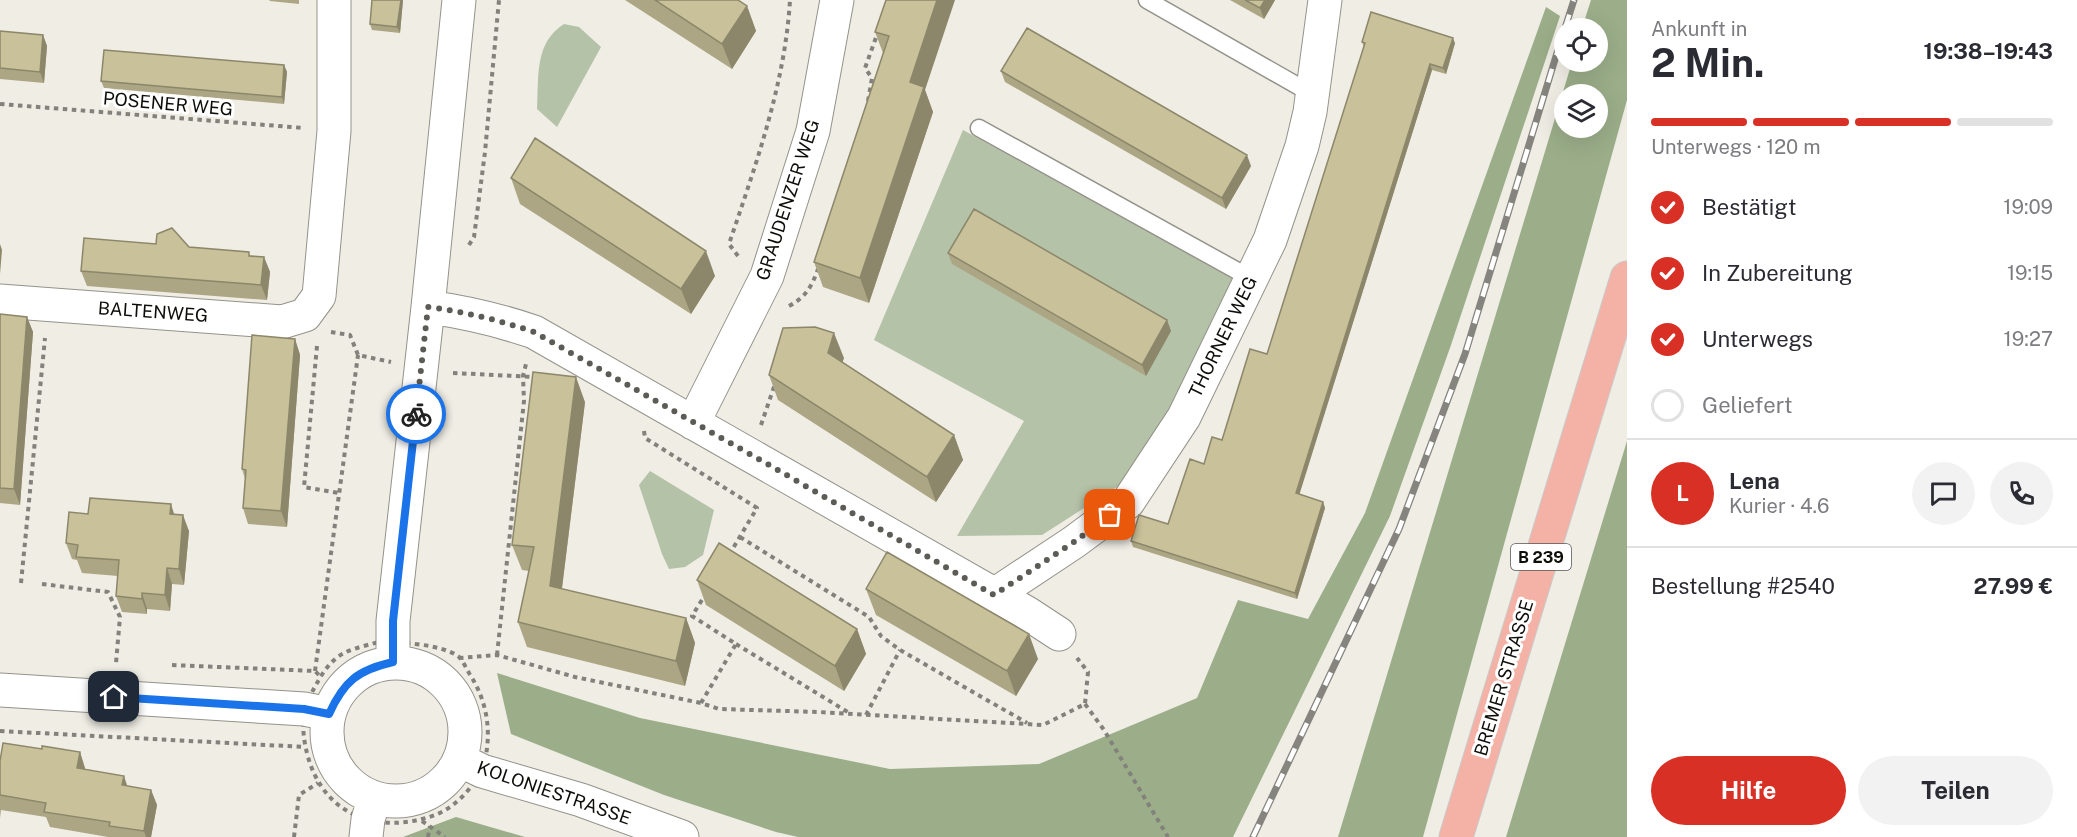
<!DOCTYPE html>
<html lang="de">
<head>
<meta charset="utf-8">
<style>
  body { margin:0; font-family:"Public Sans",sans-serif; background:#f2f2f3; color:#2b2b33; height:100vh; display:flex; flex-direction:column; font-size:22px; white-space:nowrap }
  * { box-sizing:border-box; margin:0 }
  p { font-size:20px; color:#7c7c81 }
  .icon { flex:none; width:33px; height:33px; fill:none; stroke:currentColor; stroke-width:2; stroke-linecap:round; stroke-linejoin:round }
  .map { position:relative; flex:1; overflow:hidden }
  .panel { display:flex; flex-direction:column; background:#fff; width:450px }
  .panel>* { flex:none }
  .tools { position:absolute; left:1554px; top:18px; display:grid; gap:12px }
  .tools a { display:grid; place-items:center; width:54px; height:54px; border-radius:50%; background:#fff; box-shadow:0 6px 24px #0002; font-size:30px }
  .pin { position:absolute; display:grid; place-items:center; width:51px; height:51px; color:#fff; margin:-26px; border-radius:12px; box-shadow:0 3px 9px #0006 }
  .courier { position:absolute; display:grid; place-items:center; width:60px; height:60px; margin:-30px; border:4px solid #1a73e8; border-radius:50%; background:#fff; color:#222; box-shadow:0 2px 8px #0007 }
  .overview em { font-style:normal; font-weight:700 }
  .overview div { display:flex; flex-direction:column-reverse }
  .overview { display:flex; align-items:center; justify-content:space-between; height:102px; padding:0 24px }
  h1 { font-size:39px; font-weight:700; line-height:45px }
  .bar { display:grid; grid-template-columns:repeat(4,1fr); gap:9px 6px; align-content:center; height:72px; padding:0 24px }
  .bar i { height:8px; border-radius:4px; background:#e1e1e2 }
  .bar .selected { background:#d93025 }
  .bar p { grid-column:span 4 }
  .line { display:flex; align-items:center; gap:15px; padding:0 24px; border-top:2px solid #e1e1e2 }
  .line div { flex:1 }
  .round { display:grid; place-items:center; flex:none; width:63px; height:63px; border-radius:32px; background:#f2f2f3 }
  ol { padding:0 24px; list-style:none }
  li { display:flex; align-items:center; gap:18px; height:66px }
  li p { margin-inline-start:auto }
  li .icon { padding:6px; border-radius:50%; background:#d93025; color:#fff; stroke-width:4 }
  li:last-child { color:#7c7c81 }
  li i { width:33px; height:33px; border:3px solid #e1e1e2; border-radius:50% }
  .button { display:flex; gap:12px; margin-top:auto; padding:12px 24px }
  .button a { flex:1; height:69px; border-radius:36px; background:#d93025; color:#fff; font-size:24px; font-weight:700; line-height:69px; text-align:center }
  .button a+a { background:#f2f2f3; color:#2b2b33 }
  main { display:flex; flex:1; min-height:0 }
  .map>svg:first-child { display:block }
  .green { fill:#b4c2a7 }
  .forest { fill:#9bae89; fill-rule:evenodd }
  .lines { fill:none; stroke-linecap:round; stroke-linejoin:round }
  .service-casing { stroke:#94938a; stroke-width:19 }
  .minor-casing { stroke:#94938a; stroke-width:35 }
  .primary-casing { stroke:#cacac9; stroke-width:35 }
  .path { stroke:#82817b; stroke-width:4; stroke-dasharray:4.5 4.5; stroke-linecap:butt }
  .service { stroke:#fff; stroke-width:16 }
  .minor { stroke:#fff; stroke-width:33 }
  .primary { stroke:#f4b2a6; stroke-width:33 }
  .rail-casing { stroke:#85847e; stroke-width:7 }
  .rail { stroke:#fff; stroke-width:4.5; stroke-dasharray:14; stroke-linecap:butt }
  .wall { fill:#aca684 }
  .shaded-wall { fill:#8c876b }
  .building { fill:#c8c199; stroke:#8c876b; stroke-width:1.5 }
  .done { stroke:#5c5b56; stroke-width:6; stroke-dasharray:0 10.8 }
  .route { stroke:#1a73e8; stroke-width:8 }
  .labels { text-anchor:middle; stroke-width:6; stroke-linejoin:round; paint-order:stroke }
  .shield { fill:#fff; stroke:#565654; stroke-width:1.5 }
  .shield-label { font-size:16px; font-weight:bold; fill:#0d0d0a }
  .street-label { font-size:18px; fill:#0d0d0a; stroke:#fff }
</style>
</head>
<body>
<main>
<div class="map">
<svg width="1627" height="837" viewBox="0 0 1627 837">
  <rect width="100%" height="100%" fill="#efede4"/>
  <!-- green -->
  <path class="green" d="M 564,24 L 579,27 L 601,47 L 557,127 L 537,109 C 539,77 534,43 564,24 Z
    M 963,130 L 1237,281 L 1168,413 L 1120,485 L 1042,535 L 957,536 L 1024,421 L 874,340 Z
    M 650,471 L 714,510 L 703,555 L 685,567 L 669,569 L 662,554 L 639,485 Z"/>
  <!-- forest -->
  <path class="forest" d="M 1591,0 L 1627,0 L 1627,100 L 1423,837 L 1338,837 L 1572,62 L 1598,62 L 1598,28 L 1582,28 ZM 1598,94 L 1598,128 L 1564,128 L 1564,94 Z
    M 1546,7 L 1560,16 L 1451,345 L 1390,516 L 1233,837 L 798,837 L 776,832 L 664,795 L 511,734 L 497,673 L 640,718 L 890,769 L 1039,764 L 1197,698 L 1238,600 L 1308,619 L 1365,513 Z
    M 1627,441 L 1627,837 L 1506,837 Z
    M 456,817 L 525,837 L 403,837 Z"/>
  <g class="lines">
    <defs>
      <path id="service" d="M 1147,0 L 1312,94
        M 979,128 L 1252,279"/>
      <path id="minor" d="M 0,301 L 282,322 L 305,315 L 319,296 L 334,131 L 334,0
        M 428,307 C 465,312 499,320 534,332 L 1027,613 L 1059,634
        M 693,423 L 767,276 L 813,131 L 837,0
        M 994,595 L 1074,542 L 1128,502 L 1184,417 L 1270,240 L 1302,146 L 1310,112 L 1325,0
        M 393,662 L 393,621 L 428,307 L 459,0
        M327 732a69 69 0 1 1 138 0a69 69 0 1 1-138 0Z
        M 0,690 L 304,709 L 329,714
        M 460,760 L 482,771 L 581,800 L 682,837
        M 366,837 L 368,819 L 375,798"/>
      <path id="primary" d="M 1456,837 L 1627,278"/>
    </defs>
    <!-- service casing -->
    <use href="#service" class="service-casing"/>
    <!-- minor casing -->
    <use href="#minor" class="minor-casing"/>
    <!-- primary casing -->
    <use href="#primary" class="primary-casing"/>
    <!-- path -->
    <path class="path" d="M 868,101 L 872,78 L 865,68 L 878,32
      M 0,104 L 304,128
      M 469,245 L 474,237 L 485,152 L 499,0
      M 738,256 L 729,244 C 756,164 785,84 790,0
      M 789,306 C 806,297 812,286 818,269
      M 331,332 L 350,335 L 358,355 L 391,362
      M 317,346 L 304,487 L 339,493
      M 453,373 L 536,377
      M 761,425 L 775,384
      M 644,431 L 645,438 L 757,508 L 729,555
      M 740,537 L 869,617 L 881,636 L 900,650 L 1027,723
      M 21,583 L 45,338
      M 42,584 L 108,592 L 120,617 L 116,663
      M 379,642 C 399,642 443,644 459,657 C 463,661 466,668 469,673 C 486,699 492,728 485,760 C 479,782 457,807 435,815 C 380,835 325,817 308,757 C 300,728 302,709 317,683 C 323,672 332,659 344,653 C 354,648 368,645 379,642 Z
      M 736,644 L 851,714
      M 497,655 L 524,401 L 523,376 L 526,364
      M 459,658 L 497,655 L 575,677 L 701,703 L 719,709 L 819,712 L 1043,725 L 1085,704 L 1088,672 L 1077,658
      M 172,665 L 315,671 L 320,676
      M 315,671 L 358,355
      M 701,703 L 736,644 L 692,616 L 705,595
      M 1085,704 L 1104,730 L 1168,837
      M 866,715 L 900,650
      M 0,731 L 305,747
      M 422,821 L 445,837
      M 294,837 L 299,795 L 318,783
      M 428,837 L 430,826"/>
    <!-- service -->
    <use href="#service" class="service"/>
    <!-- minor -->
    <use href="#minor" class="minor"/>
    <!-- primary -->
    <use href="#primary" class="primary"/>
    <defs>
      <path id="rail" d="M 1565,28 L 1574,0
        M 1253,837 L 1399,529 L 1465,354 L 1564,30"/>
    </defs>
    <!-- rail casing -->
    <use href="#rail" class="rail-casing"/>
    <!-- rail -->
    <use href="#rail" class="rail"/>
  </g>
  <!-- wall -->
  <path class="wall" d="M 269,0 L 299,0 L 299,4 L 270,1 Z
    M 403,0 L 400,33 L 372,30 L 370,24 Z
    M 625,0 L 738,0 L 747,6 L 756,31 L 732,69 Z
    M 886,0 L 925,90 L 933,112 L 869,303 L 823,287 L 814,262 L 883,53 L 875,32 Z
    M 1230,0 L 1275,0 L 1264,19 Z
    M 0,31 L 43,35 L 47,46 L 44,83 L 0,79 Z
    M 1362,42 L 1455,43 L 1446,74 L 1432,70 L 1299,494 L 1323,502 L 1325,508 L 1297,599 L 1133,547 L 1131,541 L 1168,524 L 1204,464 L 1222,440 L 1267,354 L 1364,47 Z
    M 284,65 L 287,72 L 284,104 L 104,88 L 101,81 Z
    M 1001,71 L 1251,166 L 1226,209 L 1005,82 Z
    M 511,178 L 715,276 L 691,314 L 520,204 Z
    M 189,247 L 264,257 L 270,272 L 267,300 L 87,286 L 81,271 Z
    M 948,253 L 1167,320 L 1171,331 L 1146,376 L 952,264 Z
    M 0,314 L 27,317 L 33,332 L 20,505 L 0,503 Z
    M 295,339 L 300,355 L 287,527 L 248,524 L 243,508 L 245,479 L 242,469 Z
    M 844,358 L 842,362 L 954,435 L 963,460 L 936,502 L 778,400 L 769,375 Z
    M 585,402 L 562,589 L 686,618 L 695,643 L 685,686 L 527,647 L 518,622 L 529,571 L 522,570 L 512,545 Z
    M 88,514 L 174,514 L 189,531 L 184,585 L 172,584 L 170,611 L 147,609 L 147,614 L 122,612 L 116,596 L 118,576 L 82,573 L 77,560 L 72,559 L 66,543 Z
    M 697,580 L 857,629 L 866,654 L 844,691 L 706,605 Z
    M 866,589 L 1038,659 L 1016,696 L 876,615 Z
    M 42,749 L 80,752 L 85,769 L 127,786 L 151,790 L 157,805 L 151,837 L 108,837 L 50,827 L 46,817 L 1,810 L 0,818 L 0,761 Z"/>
  <!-- shaded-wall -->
  <path class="shaded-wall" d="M 401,0 L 403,0 L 400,33 L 397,27 Z
    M 937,0 L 955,0 L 925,90 L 933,112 L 869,303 L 860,278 L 910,82 Z
    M 1265,0 L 1275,0 L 1264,19 L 1260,8 Z
    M 747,6 L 756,31 L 732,69 L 722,44 Z
    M 43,35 L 47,46 L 44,83 L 40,72 Z
    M 1453,38 L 1455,43 L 1446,74 L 1443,68 Z
    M 1430,64 L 1432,70 L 1298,499 L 1296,493 Z
    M 284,65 L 287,72 L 284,104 L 282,97 Z
    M 1247,155 L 1251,166 L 1226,209 L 1222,198 Z
    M 0,244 L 2,250 L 0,274 Z
    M 706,251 L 715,276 L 691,314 L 681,289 Z
    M 264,257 L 270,272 L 267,300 L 261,285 Z
    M 27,317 L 33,332 L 20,505 L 14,489 Z
    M 1167,320 L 1171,331 L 1146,376 L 1142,365 Z
    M 834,333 L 844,358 L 837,378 L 828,353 Z
    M 295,339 L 300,355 L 287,527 L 281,511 Z
    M 576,377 L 585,402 L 559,611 L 550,586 Z
    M 954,435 L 963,460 L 936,502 L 927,477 Z
    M 1323,502 L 1325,508 L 1297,599 L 1295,593 Z
    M 171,504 L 176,520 L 170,514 Z
    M 183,515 L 189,531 L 184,585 L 179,569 Z
    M 167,568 L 172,584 L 170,611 L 165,595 Z
    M 142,593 L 147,609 L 147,614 L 142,599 Z
    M 686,618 L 695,643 L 685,686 L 676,661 Z
    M 857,629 L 866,654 L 844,691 L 835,666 Z
    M 1029,634 L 1038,659 L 1016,696 L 1007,671 Z
    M 80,752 L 85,768 L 83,783 L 77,768 Z
    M 124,776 L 129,791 L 122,785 Z
    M 151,790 L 157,805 L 151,837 L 146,837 L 144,831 Z"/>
  <!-- building -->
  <path class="building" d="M 372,0 L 401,0 L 397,27 L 370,24 Z
    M 655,0 L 738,0 L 747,6 L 722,44 Z
    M 886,0 L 937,0 L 910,82 L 924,87 L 860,278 L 814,262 L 889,36 L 875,32 Z
    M 1245,0 L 1265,0 L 1260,8 Z
    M 1371,12 L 1453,38 L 1443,68 L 1430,64 L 1296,493 L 1323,502 L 1295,593 L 1131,541 L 1139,515 L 1168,524 L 1190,459 L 1204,464 L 1212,437 L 1222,440 L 1250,349 L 1267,354 L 1365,43 L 1362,42 Z
    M 1027,28 L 1247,155 L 1222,198 L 1001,71 Z
    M 0,31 L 43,35 L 40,72 L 0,68 Z
    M 104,50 L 284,65 L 282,97 L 101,81 Z
    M 535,138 L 706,251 L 681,289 L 511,178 Z
    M 974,209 L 1167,320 L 1142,365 L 948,253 Z
    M 172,228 L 189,247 L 249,252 L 249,256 L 264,257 L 261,285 L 81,271 L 84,238 L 156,244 L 157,234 Z
    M 0,314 L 27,317 L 14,489 L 0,488 Z
    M 815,327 L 834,333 L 828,353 L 954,435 L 927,477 L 769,375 L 783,328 Z
    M 252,335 L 295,339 L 281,511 L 243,508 L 246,470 L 242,469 Z
    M 533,372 L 576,377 L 550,586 L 686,618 L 676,661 L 518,622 L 534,547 L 512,545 Z
    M 90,498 L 171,504 L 170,514 L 183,515 L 179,569 L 167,568 L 165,595 L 142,593 L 142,599 L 116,596 L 119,560 L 76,557 L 78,545 L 66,543 L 69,512 L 88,514 Z
    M 719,543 L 857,629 L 835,666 L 697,580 Z
    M 887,552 L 1029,634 L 1007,671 L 866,589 Z
    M 3,743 L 42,749 L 42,746 L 80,752 L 77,768 L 124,776 L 122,785 L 151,790 L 144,831 L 109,826 L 110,822 L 44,812 L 46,803 L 0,795 L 0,761 Z"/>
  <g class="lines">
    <!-- done -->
    <path class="done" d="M 416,414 L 428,307 C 465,312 499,320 534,332 L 771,466 L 994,595 L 1074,542 L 1110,515"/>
    <!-- route -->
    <path class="route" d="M 114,697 L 304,709 L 329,714 C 344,681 358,670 393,662 L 393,621 L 416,414"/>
  </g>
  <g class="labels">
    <!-- shield labels -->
    <rect class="shield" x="1511" y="544" width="60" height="26" rx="4.5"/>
    <g class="shield-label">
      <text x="1541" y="563">B 239</text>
    </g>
    <!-- street labels -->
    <g class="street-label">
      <text transform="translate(168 104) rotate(5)" y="6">POSENER WEG</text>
      <text transform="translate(788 200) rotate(-72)" y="6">GRAUDENZER WEG</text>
      <text transform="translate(153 312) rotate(4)" y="6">BALTENWEG</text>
      <text transform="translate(1223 337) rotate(-64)" y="6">THORNER WEG</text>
      <text transform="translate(1504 678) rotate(-73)" y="6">BREMER STRASSE</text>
      <text transform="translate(554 793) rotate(19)" y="6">KOLONIESTRASSE</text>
    </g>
  </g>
</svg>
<div class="tools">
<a><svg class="icon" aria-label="locate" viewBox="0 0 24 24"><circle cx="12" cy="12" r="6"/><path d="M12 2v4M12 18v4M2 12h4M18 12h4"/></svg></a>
<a><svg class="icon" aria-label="layers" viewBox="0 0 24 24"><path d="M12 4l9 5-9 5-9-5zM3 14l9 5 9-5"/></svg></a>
</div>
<div class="pin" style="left:1110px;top:515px;background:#ea580c"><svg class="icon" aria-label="bag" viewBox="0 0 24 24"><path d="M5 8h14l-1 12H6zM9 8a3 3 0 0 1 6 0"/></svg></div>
<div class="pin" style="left:114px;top:697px;background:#1f2937"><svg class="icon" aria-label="home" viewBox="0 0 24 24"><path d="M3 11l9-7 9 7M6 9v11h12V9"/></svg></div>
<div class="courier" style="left:416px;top:414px"><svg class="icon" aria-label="bike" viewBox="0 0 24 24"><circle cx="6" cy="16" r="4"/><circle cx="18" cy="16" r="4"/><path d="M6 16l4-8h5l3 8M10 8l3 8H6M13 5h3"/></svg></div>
</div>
<section class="panel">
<div class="overview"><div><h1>2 Min.</h1><p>Ankunft in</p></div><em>19:38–19:43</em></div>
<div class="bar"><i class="selected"></i><i class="selected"></i><i class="selected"></i><i></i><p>Unterwegs · 120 m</p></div>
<ol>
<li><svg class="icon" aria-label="check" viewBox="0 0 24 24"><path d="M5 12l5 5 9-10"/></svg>Bestätigt<p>19:09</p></li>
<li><svg class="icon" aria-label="check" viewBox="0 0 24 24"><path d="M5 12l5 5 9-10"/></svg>In Zubereitung<p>19:15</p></li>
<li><svg class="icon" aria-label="check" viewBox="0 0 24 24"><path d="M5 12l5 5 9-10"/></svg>Unterwegs<p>19:27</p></li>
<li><i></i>Geliefert</li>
</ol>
<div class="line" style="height:108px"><b class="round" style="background:#d93025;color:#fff">L</b><div><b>Lena</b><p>Kurier · 4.6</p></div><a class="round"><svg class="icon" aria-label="chat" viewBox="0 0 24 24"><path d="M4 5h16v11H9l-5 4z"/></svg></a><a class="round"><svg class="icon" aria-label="phone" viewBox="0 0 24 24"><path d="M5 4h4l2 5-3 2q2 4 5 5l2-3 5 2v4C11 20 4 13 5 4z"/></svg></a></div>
<div class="line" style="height:78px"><div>Bestellung #2540</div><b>27.99 €</b></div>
<div class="button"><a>Hilfe</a><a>Teilen</a></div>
</section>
</main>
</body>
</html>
